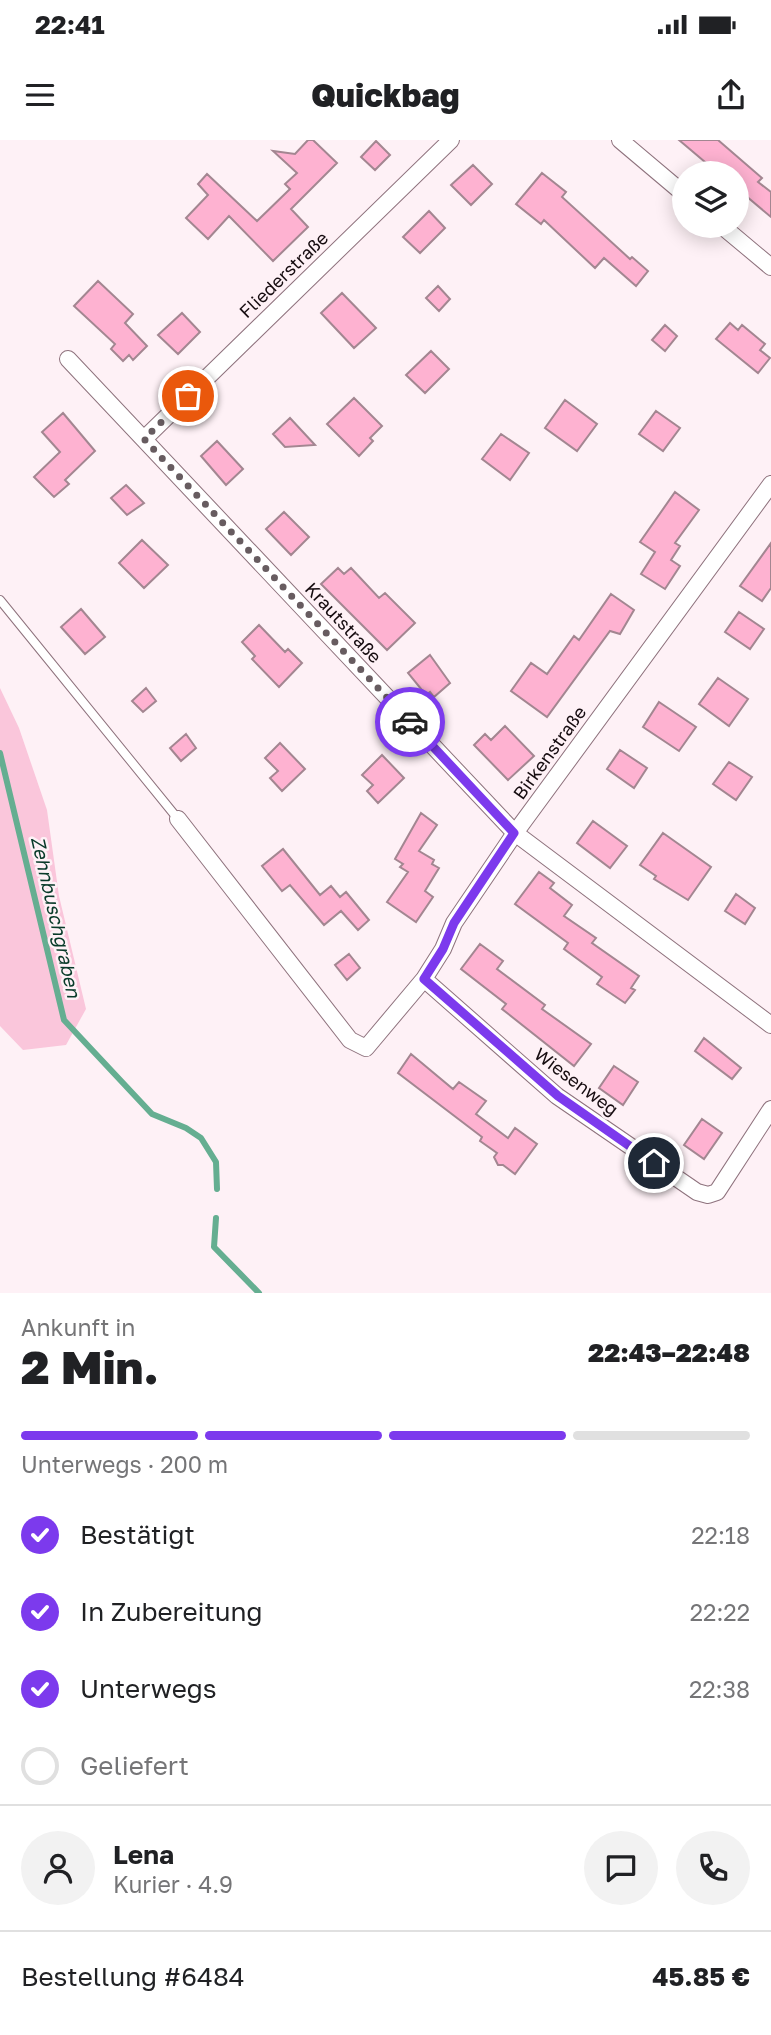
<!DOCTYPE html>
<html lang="de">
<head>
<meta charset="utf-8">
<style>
  body { margin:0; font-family:"Golos Text",sans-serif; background:#f2f2f2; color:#202124; height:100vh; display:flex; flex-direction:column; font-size:26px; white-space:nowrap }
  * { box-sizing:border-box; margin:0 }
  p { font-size:23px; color:#757577 }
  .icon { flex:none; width:38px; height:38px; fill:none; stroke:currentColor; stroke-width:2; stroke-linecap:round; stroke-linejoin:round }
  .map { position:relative; height:1153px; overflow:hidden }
  .details { display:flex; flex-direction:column; background:#fff; flex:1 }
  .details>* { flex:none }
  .fabs { position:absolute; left:672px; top:21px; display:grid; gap:14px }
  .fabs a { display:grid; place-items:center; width:77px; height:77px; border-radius:50%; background:#fff; box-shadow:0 4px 18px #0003; font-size:35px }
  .pin { position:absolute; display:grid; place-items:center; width:60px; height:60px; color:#fff; margin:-30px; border:4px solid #fff; border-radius:50%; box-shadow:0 2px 7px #0007 }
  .courier { position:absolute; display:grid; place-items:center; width:70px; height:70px; margin:-35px; border:5px solid #7c3aed; border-radius:50%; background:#fff; color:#222; box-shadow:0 2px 9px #0007 }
  .overview em { font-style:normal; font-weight:800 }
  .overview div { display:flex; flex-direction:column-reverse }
  .overview { display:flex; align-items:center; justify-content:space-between; height:119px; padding:0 21px }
  h1 { font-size:46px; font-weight:800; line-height:52px }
  .bar { display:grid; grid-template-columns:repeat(4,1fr); gap:10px 7px; align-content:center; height:84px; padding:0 21px }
  .bar i { height:9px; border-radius:5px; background:#e0e0e0 }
  .bar .selected { background:#7c3aed }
  .bar p { grid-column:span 4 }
  .line { display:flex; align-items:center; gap:18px; padding:0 21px; border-top:2px solid #e0e0e0 }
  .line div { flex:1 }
  .round { display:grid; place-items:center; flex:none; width:74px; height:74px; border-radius:37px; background:#f2f2f2 }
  ol { padding:0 21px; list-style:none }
  li { display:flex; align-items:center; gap:21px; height:77px }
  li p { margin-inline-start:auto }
  li .icon { padding:7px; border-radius:50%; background:#7c3aed; color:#fff; stroke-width:4 }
  li:last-child { color:#757577 }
  li i { width:38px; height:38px; border:4px solid #e0e0e0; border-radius:50% }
  .status { display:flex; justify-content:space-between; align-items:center; height:49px; padding:0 35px; background:#fff; direction:ltr }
  .status svg { height:19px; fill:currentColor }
  header { display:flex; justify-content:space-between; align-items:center; height:91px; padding:0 21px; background:#fff; font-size:32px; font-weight:800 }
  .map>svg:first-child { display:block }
  .green { fill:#fac6db }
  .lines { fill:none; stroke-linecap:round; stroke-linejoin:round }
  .stream { stroke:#65ae91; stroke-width:6 }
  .building { fill:#feb2d1; stroke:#a38691; stroke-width:2 }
  .lane-casing { stroke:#8e727d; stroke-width:10 }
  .street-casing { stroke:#8e727d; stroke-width:18 }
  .lane { stroke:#fff; stroke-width:8 }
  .street { stroke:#fff; stroke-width:16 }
  .done { stroke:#675c60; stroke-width:7; stroke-dasharray:0 12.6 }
  .route { stroke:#7c3aed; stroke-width:9 }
  .labels { text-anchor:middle; stroke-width:5; stroke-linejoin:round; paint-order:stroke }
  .street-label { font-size:18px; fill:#160c10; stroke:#fef1f6 }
  .water-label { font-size:19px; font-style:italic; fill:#083a29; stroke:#fef1f6 }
</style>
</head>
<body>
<div class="status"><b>22:41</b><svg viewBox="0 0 49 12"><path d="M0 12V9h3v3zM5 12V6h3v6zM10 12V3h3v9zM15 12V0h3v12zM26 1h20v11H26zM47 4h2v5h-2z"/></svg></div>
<header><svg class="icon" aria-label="menu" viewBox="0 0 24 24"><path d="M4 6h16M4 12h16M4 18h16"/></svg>Quickbag<svg class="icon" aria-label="share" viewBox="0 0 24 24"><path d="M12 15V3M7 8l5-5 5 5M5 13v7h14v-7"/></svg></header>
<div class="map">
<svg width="771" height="1153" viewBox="0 0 771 1153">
  <rect width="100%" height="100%" fill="#fef1f6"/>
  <!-- green -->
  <path class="green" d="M 0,548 L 19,588 L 47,670 L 59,756 L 86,869 L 66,905 L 23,910 L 0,886 Z"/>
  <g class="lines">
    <!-- stream -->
    <path class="stream" d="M 0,613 L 64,880 L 152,974 L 186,988 L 201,998 L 216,1022 L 217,1049
      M 216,1078 L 214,1107 L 259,1153"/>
  </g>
  <!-- building -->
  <path class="building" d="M 308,0 L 313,0 L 337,23 L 291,69 L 308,87 L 273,121 L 229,76 L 208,99 L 186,78 L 208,55 L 198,44 L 207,34 L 257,81 L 290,49 L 285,44 L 297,33 L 273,11 L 295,14 Z
    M 679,0 L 718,0 L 762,38 L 758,42 L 771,52 L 771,77 L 746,56 L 737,67 L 737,33 L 718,33 Z
    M 376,1 L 390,15 L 375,30 L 361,17 Z
    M 473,25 L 492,44 L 471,65 L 451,45 Z
    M 542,33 L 566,52 L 562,57 L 630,119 L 632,117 L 648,131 L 636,146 L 604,118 L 595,128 L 544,80 L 541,84 L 516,64 Z
    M 429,71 L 445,88 L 420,113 L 403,97 Z
    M 98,141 L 133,174 L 125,183 L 147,206 L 133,220 L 129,215 L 123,221 L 111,209 L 115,204 L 74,166 Z
    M 438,146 L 450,159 L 439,171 L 426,158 Z
    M 342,153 L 376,188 L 354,208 L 321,173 Z
    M 182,173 L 200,192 L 178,214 L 158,195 Z
    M 730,183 L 738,190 L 742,185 L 765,204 L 760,210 L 770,218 L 758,233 L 716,199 Z
    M 665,185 L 677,196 L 665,211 L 652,200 Z
    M 431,211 L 449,229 L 425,253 L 406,235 Z
    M 354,258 L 382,286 L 370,298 L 373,301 L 359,316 L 327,284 Z
    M 565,260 L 597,284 L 577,311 L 545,288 Z
    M 656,271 L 680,288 L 663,311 L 639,294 Z
    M 63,273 L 95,311 L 65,340 L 69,344 L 54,357 L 34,337 L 60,312 L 42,292 Z
    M 290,278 L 315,305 L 285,307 L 273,294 Z
    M 501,294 L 529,313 L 510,340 L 482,319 Z
    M 217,301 L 243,329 L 226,345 L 201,316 Z
    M 126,345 L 144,363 L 127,375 L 111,358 Z
    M 675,352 L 699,370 L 675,403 L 680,406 L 671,420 L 680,426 L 665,449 L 641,434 L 655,412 L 640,402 Z
    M 284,372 L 309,397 L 291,415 L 266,389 Z
    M 142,400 L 168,425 L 144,448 L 119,423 Z
    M 771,403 L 771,448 L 762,461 L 740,446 Z
    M 338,428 L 344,434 L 351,428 L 379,458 L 385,453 L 415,483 L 387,510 L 321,444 Z
    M 611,454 L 634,470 L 620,494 L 610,491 L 547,577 L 511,551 L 531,523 L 547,534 L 574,496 L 579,500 Z
    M 81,469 L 105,497 L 85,514 L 61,487 Z
    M 739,472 L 764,489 L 750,509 L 725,492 Z
    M 259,485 L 285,512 L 288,509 L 302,523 L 279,547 L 252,519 L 255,516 L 242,502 Z
    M 430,515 L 450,543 L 434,557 L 430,552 L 426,555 L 408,533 Z
    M 718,538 L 748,559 L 729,586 L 699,564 Z
    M 146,548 L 156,561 L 143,572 L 132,561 Z
    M 659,562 L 696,587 L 679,611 L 643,587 Z
    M 505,586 L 534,616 L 508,640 L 474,605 L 485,594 L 491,600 Z
    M 186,594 L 196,608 L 181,621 L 170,608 Z
    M 280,603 L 305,629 L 282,651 L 270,638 L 278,631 L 265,618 Z
    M 620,610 L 647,628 L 634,648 L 607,629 Z
    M 382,615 L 404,638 L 378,663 L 367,651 L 373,645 L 362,635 Z
    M 729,622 L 752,637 L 736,660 L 713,644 Z
    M 421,673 L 437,685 L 419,711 L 434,720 L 432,724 L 439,728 L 425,751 L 433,757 L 416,782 L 387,762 L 408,732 L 400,727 L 403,724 L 395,719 Z
    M 593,681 L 627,706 L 610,728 L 577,703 Z
    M 663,693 L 711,727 L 688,760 L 654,739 L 656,736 L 640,725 Z
    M 283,709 L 320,755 L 331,746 L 340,757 L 346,752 L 369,780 L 358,790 L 341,771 L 324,785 L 290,745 L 282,751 L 262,726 Z
    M 539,732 L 554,743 L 550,748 L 572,765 L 564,776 L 596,798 L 592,803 L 639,836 L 631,848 L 635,850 L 625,863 L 597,844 L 602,837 L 564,809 L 568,803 L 515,764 Z
    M 736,754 L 755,768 L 745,784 L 725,771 Z
    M 480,804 L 503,821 L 497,829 L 545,865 L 542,869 L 591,904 L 574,926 L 502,869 L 506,864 L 461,829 Z
    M 349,814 L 360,828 L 347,840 L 335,825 Z
    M 704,898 L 741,928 L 732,939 L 695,911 Z
    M 411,914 L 453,949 L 459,942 L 486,961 L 476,974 L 508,998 L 515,988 L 537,1004 L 515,1034 L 503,1025 L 498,1025 L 494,1017 L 497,1013 L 480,1001 L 482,997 L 398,933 Z
    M 614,926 L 638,942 L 623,965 L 599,948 Z
    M 702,979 L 722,993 L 704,1019 L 684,1005 Z"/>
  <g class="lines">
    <defs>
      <path id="lane" d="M 0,460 L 178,679"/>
      <path id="street" d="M 620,0 L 684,54
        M 722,86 L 771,127
        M 68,219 L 515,693 L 771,885
        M 144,299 L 451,0
        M 178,679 L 350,900 L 366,908 L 424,839 L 443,809 L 454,783 L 515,693 L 771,344
        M 424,839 L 557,956 L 697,1052 L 708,1055 L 717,1052 L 771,969"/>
    </defs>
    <!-- lane casing -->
    <use href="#lane" class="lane-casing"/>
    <!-- street casing -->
    <use href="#street" class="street-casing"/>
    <!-- lane -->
    <use href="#lane" class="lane"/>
    <!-- street -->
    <use href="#street" class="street"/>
  </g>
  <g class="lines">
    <!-- done -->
    <path class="done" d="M 188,256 L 144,299 L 410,582"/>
    <!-- route -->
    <path class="route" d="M 410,582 L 514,693 L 454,783 L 443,809 L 424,839 L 558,956 L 654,1023"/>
  </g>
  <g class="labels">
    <!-- street labels -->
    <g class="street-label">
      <text transform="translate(284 135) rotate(-44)" y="6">Fliederstraße</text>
      <text transform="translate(343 483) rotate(47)" y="6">Krautstraße</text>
      <text transform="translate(550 613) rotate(-54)" y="6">Birkenstraße</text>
      <text transform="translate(576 942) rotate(37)" y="6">Wiesenweg</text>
    </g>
    <!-- water labels -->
    <g class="water-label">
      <text transform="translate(56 777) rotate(77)" y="7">Zehnbuschgraben</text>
    </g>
  </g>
</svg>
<div class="fabs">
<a><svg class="icon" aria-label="layers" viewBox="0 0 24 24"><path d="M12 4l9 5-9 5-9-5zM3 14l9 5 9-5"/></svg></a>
</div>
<div class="pin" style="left:188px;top:256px;background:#ea580c"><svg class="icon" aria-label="bag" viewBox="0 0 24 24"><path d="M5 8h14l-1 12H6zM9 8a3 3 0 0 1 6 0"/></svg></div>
<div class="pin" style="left:654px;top:1023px;background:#1f2937"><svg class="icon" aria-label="home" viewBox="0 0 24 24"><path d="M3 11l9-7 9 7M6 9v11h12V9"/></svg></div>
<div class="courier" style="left:410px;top:582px"><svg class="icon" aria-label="car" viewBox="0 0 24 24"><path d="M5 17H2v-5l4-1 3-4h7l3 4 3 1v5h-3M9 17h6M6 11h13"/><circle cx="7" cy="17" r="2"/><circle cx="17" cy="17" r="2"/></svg></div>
</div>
<section class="details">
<div class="overview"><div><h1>2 Min.</h1><p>Ankunft in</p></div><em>22:43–22:48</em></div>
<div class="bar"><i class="selected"></i><i class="selected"></i><i class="selected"></i><i></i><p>Unterwegs · 200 m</p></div>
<ol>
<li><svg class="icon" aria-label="check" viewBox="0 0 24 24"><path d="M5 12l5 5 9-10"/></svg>Bestätigt<p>22:18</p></li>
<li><svg class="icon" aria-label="check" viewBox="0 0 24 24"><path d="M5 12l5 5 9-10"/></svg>In Zubereitung<p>22:22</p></li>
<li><svg class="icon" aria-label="check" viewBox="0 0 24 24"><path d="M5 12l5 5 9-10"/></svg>Unterwegs<p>22:38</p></li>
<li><i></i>Geliefert</li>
</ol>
<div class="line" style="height:126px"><a class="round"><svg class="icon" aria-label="person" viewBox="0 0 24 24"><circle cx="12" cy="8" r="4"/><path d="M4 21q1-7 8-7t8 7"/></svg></a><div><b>Lena</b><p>Kurier · 4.9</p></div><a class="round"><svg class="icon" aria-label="chat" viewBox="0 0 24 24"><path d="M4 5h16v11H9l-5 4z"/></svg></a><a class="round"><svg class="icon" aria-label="phone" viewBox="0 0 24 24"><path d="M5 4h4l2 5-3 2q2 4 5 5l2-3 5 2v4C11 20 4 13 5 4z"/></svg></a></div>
<div class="line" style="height:91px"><div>Bestellung #6484</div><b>45.85 €</b></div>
</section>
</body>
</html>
